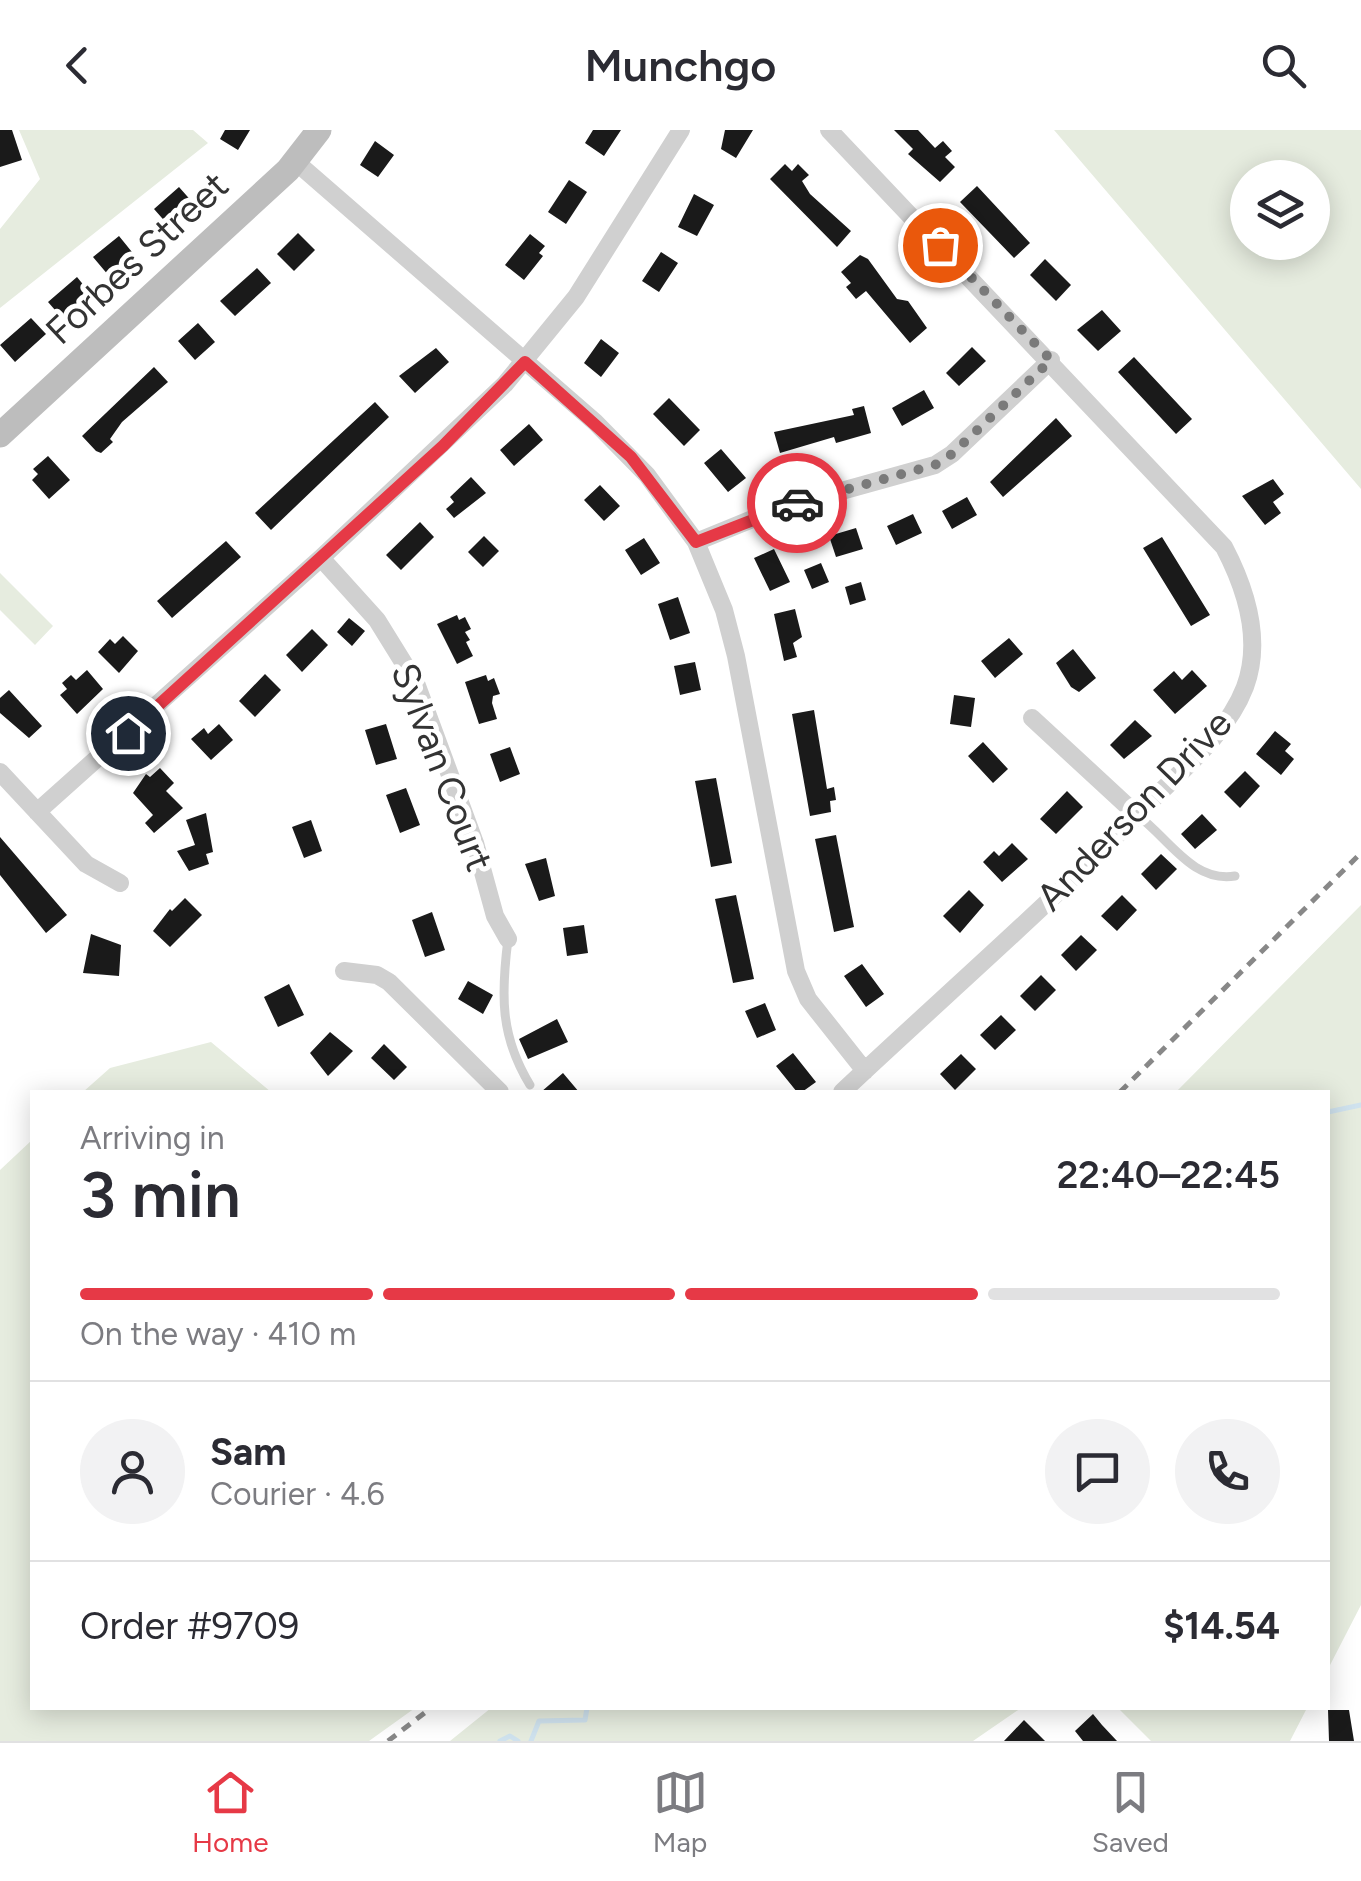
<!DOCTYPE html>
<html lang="en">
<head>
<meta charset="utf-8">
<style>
  body { margin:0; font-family:Figtree,sans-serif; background:#f2f2f3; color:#2b2b33; height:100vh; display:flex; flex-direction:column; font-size:38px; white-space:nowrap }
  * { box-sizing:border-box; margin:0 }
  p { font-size:32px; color:#7c7c81 }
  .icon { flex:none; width:55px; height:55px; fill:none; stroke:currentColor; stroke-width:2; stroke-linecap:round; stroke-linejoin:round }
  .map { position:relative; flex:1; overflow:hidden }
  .drawer { position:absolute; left:30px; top:960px; width:1300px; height:620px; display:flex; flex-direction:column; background:#fff; border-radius:0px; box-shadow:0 5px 25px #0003 }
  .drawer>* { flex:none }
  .controls { position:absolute; left:1230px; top:30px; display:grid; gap:20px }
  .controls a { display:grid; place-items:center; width:100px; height:100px; border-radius:50%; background:#fff; box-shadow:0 5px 25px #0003; font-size:50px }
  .pin { position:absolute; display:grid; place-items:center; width:85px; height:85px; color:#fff; margin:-42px; border:5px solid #fff; border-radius:50%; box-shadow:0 2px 10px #0007 }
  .courier { position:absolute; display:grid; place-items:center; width:100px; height:100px; margin:-50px; border:8px solid #e63946; border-radius:50%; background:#fff; color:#222; box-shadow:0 2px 12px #0007 }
  .summary em { font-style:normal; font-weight:600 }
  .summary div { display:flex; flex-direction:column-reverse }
  .summary { display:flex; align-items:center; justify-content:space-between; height:170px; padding:0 50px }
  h1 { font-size:65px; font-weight:600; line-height:75px }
  .bar { display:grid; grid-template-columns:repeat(4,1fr); gap:15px 10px; align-content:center; height:120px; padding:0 50px }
  .bar i { height:12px; border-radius:8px; background:#e1e1e2 }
  .bar .selected { background:#e63946 }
  .bar p { grid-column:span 4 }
  .line { display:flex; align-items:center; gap:25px; padding:0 50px; border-top:2px solid #e1e1e2 }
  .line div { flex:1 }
  .round { display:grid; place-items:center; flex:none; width:105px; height:105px; border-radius:52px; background:#f2f2f3 }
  header { display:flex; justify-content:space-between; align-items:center; height:130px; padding:0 50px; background:#fff; font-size:45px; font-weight:600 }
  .tabs { display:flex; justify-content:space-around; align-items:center; height:140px; border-top:2px solid #e1e1e2; background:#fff; font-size:28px; color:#7c7c81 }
  .tabs a { display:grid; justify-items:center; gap:5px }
  .tabs .selected { color:#e63946 }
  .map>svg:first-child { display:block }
  .green { fill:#e6ecdf; fill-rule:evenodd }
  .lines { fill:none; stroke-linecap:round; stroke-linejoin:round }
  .stream { stroke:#cfe2ee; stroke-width:5 }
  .building { fill:#1a1a1a }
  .lane { stroke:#d0d0d0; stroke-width:9 }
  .street { stroke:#d0d0d0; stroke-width:18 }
  .secondary { stroke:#bdbdbd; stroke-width:25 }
  .rail { stroke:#888; stroke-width:5; stroke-dasharray:10 8; stroke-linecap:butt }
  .done { stroke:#7a7a7a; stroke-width:10; stroke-dasharray:0 18 }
  .route { stroke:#e63946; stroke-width:12 }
  .labels { text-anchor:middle; stroke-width:10; stroke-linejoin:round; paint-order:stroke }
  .street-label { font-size:38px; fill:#333; stroke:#fff }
</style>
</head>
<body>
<header><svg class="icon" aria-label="back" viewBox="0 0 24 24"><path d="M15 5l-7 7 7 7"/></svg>Munchgo<svg class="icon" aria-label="search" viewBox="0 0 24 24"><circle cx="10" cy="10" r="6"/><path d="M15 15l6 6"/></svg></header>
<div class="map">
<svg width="1361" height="1611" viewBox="0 0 1361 1611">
  <rect width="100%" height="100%" fill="#fff"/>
  <!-- green -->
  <path class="green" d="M 19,0 L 193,0 L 208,13 L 0,178 L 0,99 L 40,49 Z
    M 1054,0 L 1361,0 L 1361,359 ZM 1248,48 L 1312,48 L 1312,112 L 1248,112 Z
    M 0,443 L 53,496 L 35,515 L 0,480 Z
    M 1361,775 L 1361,1475 L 1328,1539 L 1328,962 L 1176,962 Z
    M 211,912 L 271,962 L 83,962 L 110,938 Z
    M 32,1010 L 32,1578 L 415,1578 L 369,1611 L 0,1611 L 0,1040 Z
    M 491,1578 L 1021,1578 L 973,1611 L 450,1611 Z
    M 1118,1578 L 1307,1578 L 1290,1611 L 1151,1611 Z"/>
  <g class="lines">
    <!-- stream -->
    <path class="stream" d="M 1328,982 L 1361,975
      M 500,1611 L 510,1606 L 518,1611
      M 531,1611 L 539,1591 L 585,1590 L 587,1578"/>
  </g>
  <!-- building -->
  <path class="building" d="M 0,0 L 12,0 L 22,30 L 0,37 Z
    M 225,0 L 250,0 L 238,20 L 220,9 Z
    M 593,0 L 621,0 L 604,26 L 585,13 Z
    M 725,0 L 753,0 L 736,28 L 721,19 Z
    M 894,0 L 918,0 L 935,18 L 943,11 L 952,21 L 945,27 L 955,37 L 940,52 L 908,24 L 913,19 Z
    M 375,11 L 394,25 L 378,47 L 360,35 Z
    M 785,34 L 792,41 L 798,34 L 809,45 L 802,51 L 810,64 L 851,101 L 837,117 L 770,49 Z
    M 569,50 L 587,62 L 566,94 L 548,82 Z
    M 977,56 L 1030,113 L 1014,128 L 960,72 Z
    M 179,57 L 194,74 L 169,96 L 154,79 Z
    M 694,64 L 714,75 L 697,106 L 678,97 Z
    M 298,103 L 315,120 L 294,141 L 277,124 Z
    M 530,104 L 545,116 L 539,123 L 543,126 L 524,150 L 505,135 Z
    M 119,106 L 136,127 L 109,146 L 93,127 Z
    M 661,122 L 678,133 L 659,162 L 642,151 Z
    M 860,125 L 868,129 L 897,169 L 908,171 L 927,198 L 910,213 L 866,161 L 856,169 L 846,157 L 851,153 L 841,142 Z
    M 1045,129 L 1071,155 L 1056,171 L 1030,145 Z
    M 257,138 L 271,153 L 235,186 L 220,171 Z
    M 77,147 L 90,163 L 62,188 L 48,172 Z
    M 1102,180 L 1121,201 L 1098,221 L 1077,200 Z
    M 31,188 L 46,204 L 15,232 L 0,215 Z
    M 198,193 L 215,212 L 195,230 L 178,211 Z
    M 601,209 L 619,223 L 601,247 L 584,233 Z
    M 972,217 L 986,231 L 959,256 L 946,243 Z
    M 436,218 L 449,232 L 415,263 L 399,246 Z
    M 1134,227 L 1192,289 L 1176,304 L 1118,242 Z
    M 154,237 L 168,252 L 122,292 L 110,309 L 113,312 L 101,323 L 96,321 L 82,306 Z
    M 924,260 L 934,278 L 902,296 L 892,278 Z
    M 669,268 L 700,300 L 684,316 L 653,284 Z
    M 375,272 L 389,287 L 271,400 L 255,383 Z
    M 864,276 L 871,303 L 836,313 L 834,307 L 780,323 L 774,302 L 854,285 L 852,279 Z
    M 1056,288 L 1072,306 L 1003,367 L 990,352 Z
    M 529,294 L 543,310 L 514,336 L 500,320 Z
    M 721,319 L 746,348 L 728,362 L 704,333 Z
    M 48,326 L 70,350 L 49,369 L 32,350 L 38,344 L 33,339 Z
    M 471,347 L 486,363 L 454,388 L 446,379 L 454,372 L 450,367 Z
    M 1273,349 L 1284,364 L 1273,372 L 1281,383 L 1265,395 L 1242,366 Z
    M 600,355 L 620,376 L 604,391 L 584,370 Z
    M 967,367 L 977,385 L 952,399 L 942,381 Z
    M 913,384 L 922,403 L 896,415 L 887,396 Z
    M 420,392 L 434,407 L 401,440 L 386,425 Z
    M 856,398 L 863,419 L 836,427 L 829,406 Z
    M 484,406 L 499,421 L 483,437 L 468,422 Z
    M 1162,407 L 1210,485 L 1191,496 L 1143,418 Z
    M 644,408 L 660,433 L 641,445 L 625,420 Z
    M 226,411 L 241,427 L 172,488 L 157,471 Z
    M 774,419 L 790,452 L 770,461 L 754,428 Z
    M 821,433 L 829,452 L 812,459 L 804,440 Z
    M 861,452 L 866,470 L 850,475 L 845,457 Z
    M 678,467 L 690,503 L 670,510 L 658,474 Z
    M 795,479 L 802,507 L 793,513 L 797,527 L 784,531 L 774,484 Z
    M 457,485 L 459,490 L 465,487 L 471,499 L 465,502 L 470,510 L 466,512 L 473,526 L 457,534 L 437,494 Z
    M 349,488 L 365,501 L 352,516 L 337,502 Z
    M 312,499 L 328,515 L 302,542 L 286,525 Z
    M 123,506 L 138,521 L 119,543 L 98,522 L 110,509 L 115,514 Z
    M 1009,508 L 1023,524 L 995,548 L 981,531 Z
    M 1073,519 L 1096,548 L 1079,562 L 1071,557 L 1056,533 Z
    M 695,532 L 701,560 L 680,565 L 674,536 Z
    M 87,540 L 103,559 L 77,584 L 60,565 L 67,559 L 62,553 L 71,545 L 76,550 Z
    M 1192,540 L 1207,556 L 1175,584 L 1153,560 L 1174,541 L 1182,550 Z
    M 265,544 L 281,560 L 255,587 L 239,571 Z
    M 486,545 L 488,551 L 494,548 L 500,564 L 493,566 L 492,573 L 497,589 L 479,594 L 465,552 Z
    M 9,560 L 42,596 L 29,608 L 0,583 L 0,568 Z
    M 954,565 L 975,568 L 971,597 L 950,594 Z
    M 814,580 L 827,659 L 834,657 L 836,670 L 830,671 L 831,682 L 810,686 L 792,584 Z
    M 1135,590 L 1152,606 L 1124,629 L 1110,615 Z
    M 219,594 L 233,610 L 211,630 L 191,609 L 204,598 L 208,604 Z
    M 386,594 L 397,629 L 376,635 L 365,600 Z
    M 1275,601 L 1291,614 L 1285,621 L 1294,629 L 1281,645 L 1256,624 Z
    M 983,612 L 1008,639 L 993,653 L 968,626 Z
    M 510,617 L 520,644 L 500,652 L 490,624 Z
    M 160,638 L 174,653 L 166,661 L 183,678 L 154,703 L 145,693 L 153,685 L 133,663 L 146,644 L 150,647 Z
    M 1245,641 L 1260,656 L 1240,678 L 1224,662 Z
    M 716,648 L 732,733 L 711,737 L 695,651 Z
    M 406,658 L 420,695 L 400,703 L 386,665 Z
    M 1067,661 L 1083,677 L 1056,704 L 1040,689 Z
    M 206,683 L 213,722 L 206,724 L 209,734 L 189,741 L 177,721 L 195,715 L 186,690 Z
    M 1202,684 L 1217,700 L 1195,719 L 1181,704 Z
    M 311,690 L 322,721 L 304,728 L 292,697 Z
    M 836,705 L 854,797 L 834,802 L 815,709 Z
    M 0,707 L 67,785 L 46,803 L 0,745 Z
    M 1012,713 L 1028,729 L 1002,752 L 983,732 L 994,721 L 999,726 Z
    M 1161,724 L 1177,739 L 1156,760 L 1141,744 Z
    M 546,728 L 555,766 L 539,771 L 525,734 Z
    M 969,760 L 984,775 L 960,803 L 943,786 Z
    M 736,765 L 754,849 L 733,853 L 715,769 Z
    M 1122,765 L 1137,780 L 1117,801 L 1101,786 Z
    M 185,768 L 202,785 L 170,817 L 153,801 L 170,779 L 172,781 Z
    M 432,782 L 445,820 L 425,827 L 412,790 Z
    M 584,795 L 588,823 L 567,826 L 563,798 Z
    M 91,804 L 121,815 L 119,846 L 83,843 Z
    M 1081,805 L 1097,820 L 1076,841 L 1061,825 Z
    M 862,834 L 884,864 L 866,877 L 844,846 Z
    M 1041,845 L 1056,860 L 1035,881 L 1020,866 Z
    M 468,851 L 493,865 L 483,884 L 458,869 Z
    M 289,854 L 304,885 L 278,897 L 264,867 Z
    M 765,873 L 776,900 L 757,908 L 745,881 Z
    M 1001,885 L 1016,900 L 995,920 L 980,905 Z
    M 557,889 L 568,912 L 528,929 L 519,909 Z
    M 330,902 L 353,921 L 328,946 L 310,923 Z
    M 384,914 L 407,937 L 394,950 L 371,928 Z
    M 793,923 L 816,952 L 802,962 L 797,962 L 776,936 Z
    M 961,924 L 976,939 L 955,960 L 940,944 Z
    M 563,943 L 579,962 L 541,962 Z
    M 1328,1580 L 1349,1580 L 1354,1611 L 1329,1611 Z
    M 1093,1584 L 1102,1595 L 1117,1611 L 1083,1611 L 1075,1601 Z
    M 1024,1590 L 1045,1611 L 1004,1611 Z"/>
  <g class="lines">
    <!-- lane -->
    <path class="lane" d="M 1137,685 C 1168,707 1192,753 1235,746
      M 508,809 C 501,865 500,906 530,955"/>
    <!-- street -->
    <path class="street" d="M 829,0 L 1224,417 C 1246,459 1262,511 1245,557 C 1227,604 1183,639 1148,674 C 1050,774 944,866 842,962
      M 296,32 L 595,292 L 647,345 L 696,412 L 724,480 L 736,526 L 796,841 L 808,869 L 865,941
      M 696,412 L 777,379 L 935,335 L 952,324 L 1051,230
      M 321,428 L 377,490 L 416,553 L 475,713 L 495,786 L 508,809
      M 1032,588 L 1137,685
      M 0,642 L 86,734 L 120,753
      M 37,682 L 321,428 L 505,254 L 576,167 L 681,0
      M 344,841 L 377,845 L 389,852 L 500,962"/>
    <!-- secondary -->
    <path class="secondary" d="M 0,305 L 288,40 L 319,0"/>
    <!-- rail -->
    <path class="rail" d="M 1120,962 L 1361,723
      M 388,1611 L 431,1578"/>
  </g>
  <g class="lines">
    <!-- done -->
    <path class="done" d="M 797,373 L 935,335 L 952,324 L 1051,230 L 940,115"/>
    <!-- route -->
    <path class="route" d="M 128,603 L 443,316 L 525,232 L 631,327 L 696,412 L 797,373"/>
  </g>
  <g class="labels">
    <!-- street labels -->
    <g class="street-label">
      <text transform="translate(137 128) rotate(-43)" y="13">Forbes Street</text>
      <text transform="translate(442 637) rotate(69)" y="13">Sylvan Court</text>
      <text transform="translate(1134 680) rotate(-46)" y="13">Anderson Drive</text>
    </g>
  </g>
</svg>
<div class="controls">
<a><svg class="icon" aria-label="layers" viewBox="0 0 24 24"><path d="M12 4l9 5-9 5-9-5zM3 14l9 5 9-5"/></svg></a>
</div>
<div class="pin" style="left:940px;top:115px;background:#ea580c"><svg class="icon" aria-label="bag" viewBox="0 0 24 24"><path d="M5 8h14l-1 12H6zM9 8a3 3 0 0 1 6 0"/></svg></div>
<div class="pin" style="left:128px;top:603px;background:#1f2937"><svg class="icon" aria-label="home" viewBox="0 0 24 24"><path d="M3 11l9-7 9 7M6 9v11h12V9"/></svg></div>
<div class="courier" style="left:797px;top:373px"><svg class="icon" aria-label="car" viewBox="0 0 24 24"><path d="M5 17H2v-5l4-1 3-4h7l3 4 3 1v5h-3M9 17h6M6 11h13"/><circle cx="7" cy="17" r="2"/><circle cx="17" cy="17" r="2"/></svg></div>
<section class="drawer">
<div class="summary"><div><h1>3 min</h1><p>Arriving in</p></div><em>22:40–22:45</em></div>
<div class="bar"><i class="selected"></i><i class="selected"></i><i class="selected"></i><i></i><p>On the way · 410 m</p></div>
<div class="line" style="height:180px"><a class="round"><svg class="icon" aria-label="person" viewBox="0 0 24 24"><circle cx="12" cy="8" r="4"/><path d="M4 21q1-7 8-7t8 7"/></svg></a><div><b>Sam</b><p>Courier · 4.6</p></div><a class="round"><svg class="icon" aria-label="chat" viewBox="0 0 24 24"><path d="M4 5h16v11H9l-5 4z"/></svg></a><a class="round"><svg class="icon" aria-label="phone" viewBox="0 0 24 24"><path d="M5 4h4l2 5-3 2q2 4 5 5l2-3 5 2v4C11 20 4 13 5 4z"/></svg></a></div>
<div class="line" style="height:130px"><div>Order #9709</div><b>$14.54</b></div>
</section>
</div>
<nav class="tabs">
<a class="selected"><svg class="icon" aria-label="home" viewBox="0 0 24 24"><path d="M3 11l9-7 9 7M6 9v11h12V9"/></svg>Home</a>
<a><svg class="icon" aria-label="map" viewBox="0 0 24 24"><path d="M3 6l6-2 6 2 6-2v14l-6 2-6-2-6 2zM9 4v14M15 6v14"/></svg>Map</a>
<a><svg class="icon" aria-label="saved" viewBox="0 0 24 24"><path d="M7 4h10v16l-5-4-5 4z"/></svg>Saved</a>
</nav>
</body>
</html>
